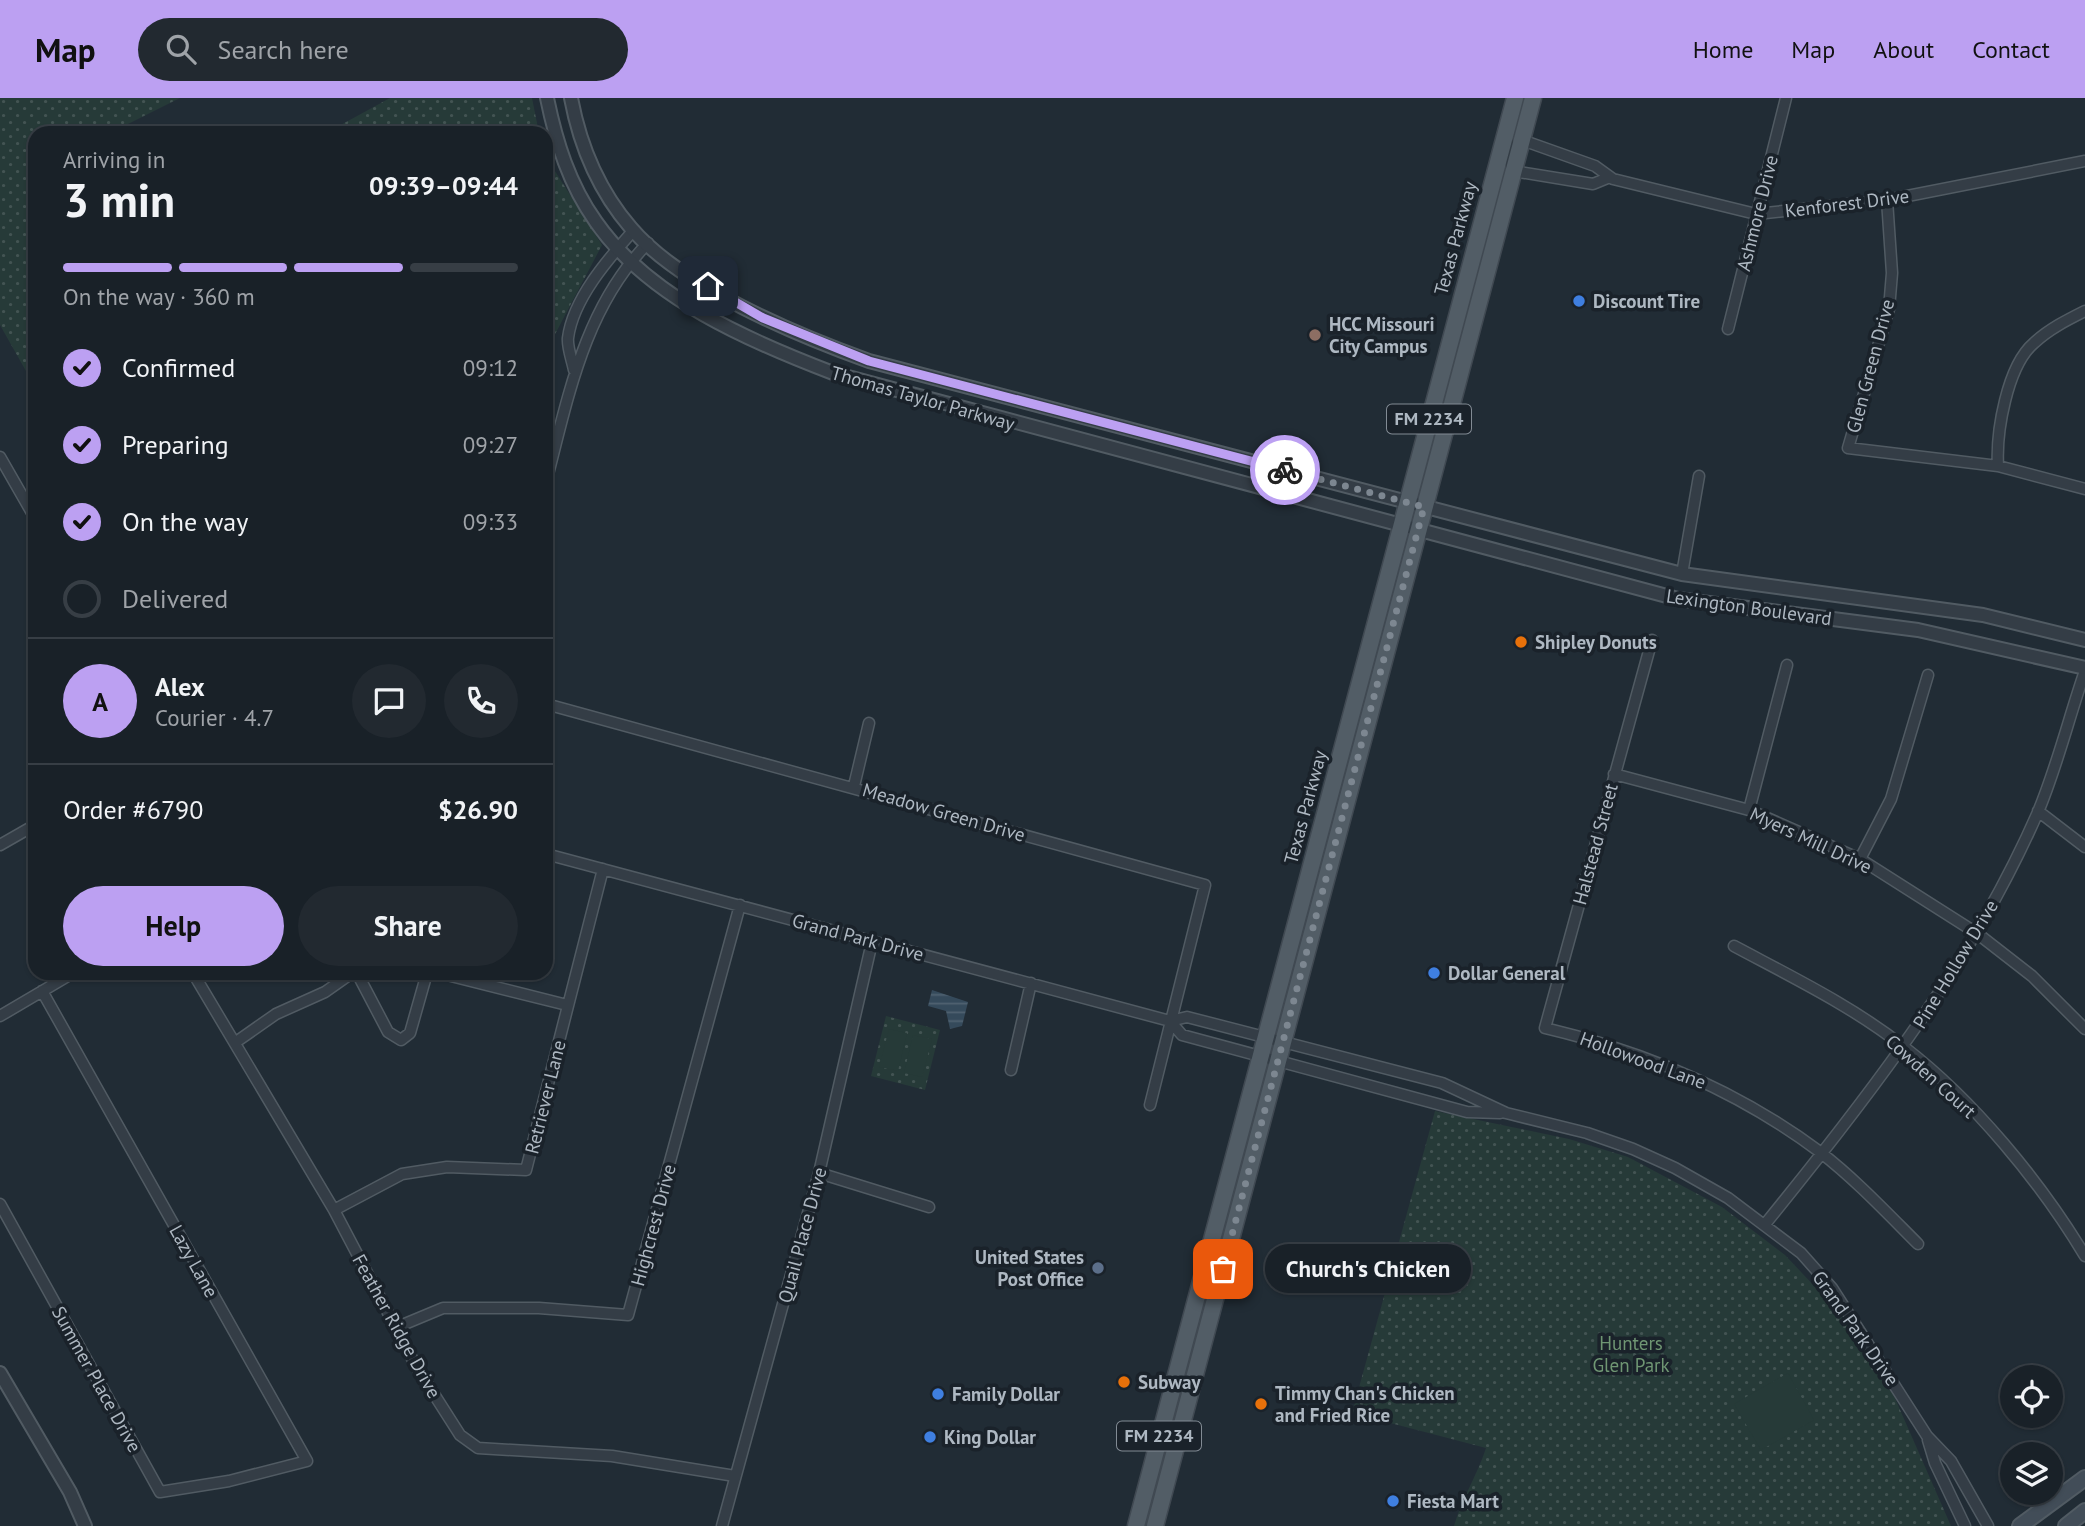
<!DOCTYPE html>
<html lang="en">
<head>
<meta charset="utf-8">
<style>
  body { margin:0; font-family:"PT Sans",sans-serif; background:#222930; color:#f1f3f6; height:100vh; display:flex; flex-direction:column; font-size:26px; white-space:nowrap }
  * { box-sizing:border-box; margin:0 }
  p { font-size:23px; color:#9fa3a8 }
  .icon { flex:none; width:38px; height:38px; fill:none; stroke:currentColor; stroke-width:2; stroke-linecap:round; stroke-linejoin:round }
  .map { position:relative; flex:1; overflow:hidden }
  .details { position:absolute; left:28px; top:28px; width:525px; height:854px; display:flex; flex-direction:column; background:#192128; border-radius:21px; box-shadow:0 2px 5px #0004,0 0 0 2px #373e45 }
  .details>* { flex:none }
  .buttons { position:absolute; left:2000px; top:1267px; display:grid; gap:14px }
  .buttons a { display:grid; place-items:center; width:63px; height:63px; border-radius:50%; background:#192128; box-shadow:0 2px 5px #0004,0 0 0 2px #373e45; font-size:35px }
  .pin { position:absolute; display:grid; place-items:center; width:60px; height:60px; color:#fff; margin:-30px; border-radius:14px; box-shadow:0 4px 10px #0006 }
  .courier { position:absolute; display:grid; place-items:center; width:70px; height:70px; margin:-35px; border:5px solid #bca0f2; border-radius:50%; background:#fff; color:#222; box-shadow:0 2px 9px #0007 }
  .bubble { position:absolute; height:49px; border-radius:24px; background:#192128; box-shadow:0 2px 5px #0004,0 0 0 2px #373e45; font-size:23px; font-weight:600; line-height:49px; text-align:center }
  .summary em { font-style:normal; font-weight:600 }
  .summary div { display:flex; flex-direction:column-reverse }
  .summary { display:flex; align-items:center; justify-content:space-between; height:119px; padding:0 35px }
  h1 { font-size:46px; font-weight:600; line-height:52px }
  .bar { display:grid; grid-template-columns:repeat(4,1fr); gap:10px 7px; align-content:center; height:84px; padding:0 35px }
  .bar i { height:9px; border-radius:5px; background:#373e45 }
  .bar .active { background:#bca0f2 }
  .bar p { grid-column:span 4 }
  .line { display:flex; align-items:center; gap:18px; padding:0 35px; border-top:2px solid #373e45 }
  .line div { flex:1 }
  .round { display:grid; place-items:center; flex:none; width:74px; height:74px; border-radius:37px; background:#222930 }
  ol { padding:0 35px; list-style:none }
  li { display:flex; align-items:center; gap:21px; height:77px }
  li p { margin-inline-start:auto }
  li .icon { padding:7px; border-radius:50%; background:#bca0f2; color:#111; stroke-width:4 }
  li:last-child { color:#9fa3a8 }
  li i { width:38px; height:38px; border:4px solid #373e45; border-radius:50% }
  .action { display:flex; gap:14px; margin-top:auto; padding:14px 35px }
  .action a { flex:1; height:80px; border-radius:42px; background:#bca0f2; color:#111; font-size:28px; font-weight:600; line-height:80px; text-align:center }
  .action a+a { background:#222930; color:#f1f3f6 }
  header { display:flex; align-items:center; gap:42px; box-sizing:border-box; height:98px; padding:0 35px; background:#bca0f2; color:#111 }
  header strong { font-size:33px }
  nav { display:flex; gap:38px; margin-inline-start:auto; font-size:24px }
  .search { width:490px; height:63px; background:#222930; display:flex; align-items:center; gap:18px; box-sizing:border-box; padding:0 24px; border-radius:38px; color:#9fa3a8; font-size:26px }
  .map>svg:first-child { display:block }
  .grass { fill:url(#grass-dots) }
  .garden { fill:#263a38 }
  .water { fill:url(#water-rules) }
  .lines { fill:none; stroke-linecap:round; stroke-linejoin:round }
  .minor-casing { stroke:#515b63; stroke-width:13 }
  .tertiary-casing { stroke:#515b63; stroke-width:16 }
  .secondary-casing { stroke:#515b63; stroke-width:18 }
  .primary-casing { stroke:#404952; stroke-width:19 }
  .minor { stroke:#343d46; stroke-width:10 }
  .tertiary { stroke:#343d46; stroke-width:12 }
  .secondary { stroke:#424d58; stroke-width:14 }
  .primary { stroke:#525d66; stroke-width:16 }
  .done { stroke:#7d8791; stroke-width:7; stroke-dasharray:0 12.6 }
  .route { stroke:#bca0f2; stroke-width:9 }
  .shop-dot { fill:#3f7fe0; stroke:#1a222a; stroke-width:2.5 }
  .education-dot { fill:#8d6e63; stroke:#1a222a; stroke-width:2.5 }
  .food-dot { fill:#e8710a; stroke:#1a222a; stroke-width:2.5 }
  .service-dot { fill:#5c6f8a; stroke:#1a222a; stroke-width:2.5 }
  .labels { text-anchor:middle; stroke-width:7; stroke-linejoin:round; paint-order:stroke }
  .shield { fill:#1a222a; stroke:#828b94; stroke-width:2 }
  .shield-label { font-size:18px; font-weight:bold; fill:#aeb8c2 }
  .street-label { font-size:19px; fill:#aeb8c2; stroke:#1a222a }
  .poi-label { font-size:19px; font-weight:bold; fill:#aeb8c2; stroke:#1a222a; text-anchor:start }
  .park-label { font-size:19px; fill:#6f9673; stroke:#1a222a }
</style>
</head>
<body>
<header>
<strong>Map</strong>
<div class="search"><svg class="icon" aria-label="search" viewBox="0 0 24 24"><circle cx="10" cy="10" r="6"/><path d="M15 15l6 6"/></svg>Search here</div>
<nav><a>Home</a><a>Map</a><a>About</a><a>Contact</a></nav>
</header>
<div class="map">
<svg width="2085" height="1428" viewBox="0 0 2085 1428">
  <defs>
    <pattern id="grass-dots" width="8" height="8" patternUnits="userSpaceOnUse" patternTransform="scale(1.75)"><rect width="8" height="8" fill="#263a38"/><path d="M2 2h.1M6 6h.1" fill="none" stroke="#435453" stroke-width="1.8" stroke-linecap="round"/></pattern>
    <pattern id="water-rules" width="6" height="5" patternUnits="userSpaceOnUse" patternTransform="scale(1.75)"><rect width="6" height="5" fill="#354a5b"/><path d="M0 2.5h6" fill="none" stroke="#506271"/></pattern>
  </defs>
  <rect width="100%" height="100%" fill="#212c35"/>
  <!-- grass -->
  <path class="grass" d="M 0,0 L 180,0 L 110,35 L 35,35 L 35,289 L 0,227 Z
    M 390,0 L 532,0 L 539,35 L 326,35 Z
    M 546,59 L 602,147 L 552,242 L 546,240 Z
    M 886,918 L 940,932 L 925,992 L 871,978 Z
    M 1435,1013 L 1569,1041 L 1628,1059 L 1722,1109 L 1785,1157 L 1834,1209 L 1883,1273 L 1951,1428 L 1454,1428 C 1462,1400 1477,1378 1486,1350 L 1352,1315 Z"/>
  <!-- garden -->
  <path class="garden" d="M 889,931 L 907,935 L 898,973 L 879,969 Z
    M 913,937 L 932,941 L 922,979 L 904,975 Z
    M 1788,1275 L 1814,1322 L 1761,1352 L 1734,1306 Z"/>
  <!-- water -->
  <path class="water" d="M 932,892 L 968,904 L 962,928 L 950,931 L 946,913 L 928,908 Z"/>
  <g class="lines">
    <defs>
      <path id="minor" d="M 1505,37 C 1513,50 1506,61 1513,73 L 1593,86 L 1610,79
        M 1522,42 L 1595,68 L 1613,81 L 1756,116 L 1887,102 L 2085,63
        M 1887,102 L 1892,175 L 1889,211 L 1848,350 L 1998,368 L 2085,391
        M 1728,231 L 1786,0
        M 574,272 C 572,262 567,249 568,240 C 573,201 608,161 633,133
        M 0,359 L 35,420
        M 1998,368 C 1996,334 2007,268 2034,245 C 2049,231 2067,222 2085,213
        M 546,384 C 568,300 584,210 648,145
        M 1682,476 L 1699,378
        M 1652,542 L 1545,930 C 1646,954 1737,992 1820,1054 C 1855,1081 1886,1114 1918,1146
        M 546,606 L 1205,787 L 1150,1007
        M 1614,676 L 1749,712 L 1860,761 L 1978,836 L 2032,878 L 2085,931
        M 854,688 L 869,625
        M 1749,712 L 1787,567
        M 2038,713 L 2085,749
        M 0,747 L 35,727
        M 546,756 L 1170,923 L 1187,919 L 1442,985 L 1506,1015 L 1587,1035 L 1633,1051 L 1675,1070 L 1728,1100 L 1801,1155 L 1832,1190 L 1927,1338 L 1951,1363 L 1988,1428
        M 1860,761 L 1891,701 L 1928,577
        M 1734,848 C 1792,879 1852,908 1904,949 C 1973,1002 2040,1083 2085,1158
        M 193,875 L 334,1112 L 416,1268 L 460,1337 L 478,1350 L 612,1358 L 735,1378
        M 357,875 L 388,934 L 401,942 L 410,935 L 427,875
        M 439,875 L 567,907
        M 0,918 L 73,875
        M 1170,923 L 1182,937 L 1467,1014 L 1500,1015
        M 236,944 L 276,916 L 325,894 L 352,875
        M 1011,972 L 1031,885
        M 819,1075 L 929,1109
        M 0,1106 L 160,1394 L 229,1383 L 307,1363 L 42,893
        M 334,1112 L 402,1076 L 447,1069 L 526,1072 L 603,771
        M 1766,1125 C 1870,997 1971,867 2038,714 C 2057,669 2069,619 2085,573
        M 395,1230 L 443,1210 L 539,1210 L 628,1217 L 740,807
        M 1928,1342 L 1935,1365 L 1965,1428
        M 722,1428 L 819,1075 L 872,844"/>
      <path id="tertiary" d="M 547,0 C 556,44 569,86 596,124 C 649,200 749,243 833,275 L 1678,501 L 1918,532 L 2085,570
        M 571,0 C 580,48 599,93 631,130 C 681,189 797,237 869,263 L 1682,476 L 1983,517 L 2085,542
        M 0,1275 L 70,1394 L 85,1428"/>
      <path id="secondary" d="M 2020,1428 L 2085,1380
        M 2066,1428 L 2085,1413"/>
      <path id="primary" d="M 1136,1428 L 1515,0
        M 1155,1428 L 1533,0"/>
    </defs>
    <!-- minor casing -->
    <use href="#minor" class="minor-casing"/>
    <!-- tertiary casing -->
    <use href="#tertiary" class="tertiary-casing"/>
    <!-- secondary casing -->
    <use href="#secondary" class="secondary-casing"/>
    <!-- primary casing -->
    <use href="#primary" class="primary-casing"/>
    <!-- minor -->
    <use href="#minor" class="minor"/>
    <!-- tertiary -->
    <use href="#tertiary" class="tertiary"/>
    <!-- secondary -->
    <use href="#secondary" class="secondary"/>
    <!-- primary -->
    <use href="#primary" class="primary"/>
  </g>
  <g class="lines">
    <!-- done -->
    <path class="done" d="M 1223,1171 L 1424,409 L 1285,372"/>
    <!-- route -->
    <path class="route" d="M 708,188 L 763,220 L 869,263 L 1285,372"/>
  </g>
  <!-- markers -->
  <g class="shop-dot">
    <circle cx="1579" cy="203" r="7"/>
    <circle cx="1434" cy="875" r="7"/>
    <circle cx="938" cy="1296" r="7"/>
    <circle cx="930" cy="1339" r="7"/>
    <circle cx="1393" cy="1403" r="7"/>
  </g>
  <circle class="education-dot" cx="1315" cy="237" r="7"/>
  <g class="food-dot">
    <circle cx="1521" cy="544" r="7"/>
    <circle cx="1124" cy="1284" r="7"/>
    <circle cx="1261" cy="1306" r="7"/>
  </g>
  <circle class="service-dot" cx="1098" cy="1170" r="7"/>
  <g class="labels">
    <!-- shield labels -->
    <g class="shield">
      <rect x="1387" y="306.5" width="84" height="29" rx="5"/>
      <rect x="1117" y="1323.5" width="84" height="29" rx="5"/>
    </g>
    <g class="shield-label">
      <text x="1429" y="327">FM 2234</text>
      <text x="1159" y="1344">FM 2234</text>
    </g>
    <!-- street labels -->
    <g class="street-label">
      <text transform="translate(1847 105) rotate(-7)" y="7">Kenforest Drive</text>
      <text transform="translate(1757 115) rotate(-76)" y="7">Ashmore Drive</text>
      <text transform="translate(1455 140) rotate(-75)" y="7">Texas Parkway</text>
      <text transform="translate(1870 268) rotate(-75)" y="7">Glen Green Drive</text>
      <text transform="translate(923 300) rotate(16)" y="7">Thomas Taylor Parkway</text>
      <text transform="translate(1749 509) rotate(8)" y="7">Lexington Boulevard</text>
      <text transform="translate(1305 709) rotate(-75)" y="7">Texas Parkway</text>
      <text transform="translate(944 714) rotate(16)" y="7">Meadow Green Drive</text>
      <text transform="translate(1811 742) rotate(25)" y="7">Myers Mill Drive</text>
      <text transform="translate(1595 746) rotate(-75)" y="7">Halstead Street</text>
      <text transform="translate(858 839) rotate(15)" y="7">Grand Park Drive</text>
      <text transform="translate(1955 866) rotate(-59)" y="7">Pine Hollow Drive</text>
      <text transform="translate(1643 962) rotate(20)" y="7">Hollowood Lane</text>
      <text transform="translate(1931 978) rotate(42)" y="7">Cowden Court</text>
      <text transform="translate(545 999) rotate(-76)" y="7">Retriever Lane</text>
      <text transform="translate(653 1127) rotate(-75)" y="7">Highcrest Drive</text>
      <text transform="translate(802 1137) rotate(-75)" y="7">Quail Place Drive</text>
      <text transform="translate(194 1163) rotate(61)" y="7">Lazy Lane</text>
      <text transform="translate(397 1228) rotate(61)" y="7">Feather Ridge Drive</text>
      <text transform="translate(1856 1230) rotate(55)" y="7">Grand Park Drive</text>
      <text transform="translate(97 1281) rotate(61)" y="7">Summer Place Drive</text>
    </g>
    <!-- poi labels -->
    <g class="poi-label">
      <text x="1593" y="210">Discount Tire</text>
      <text x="1329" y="233">HCC Missouri<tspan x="1329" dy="22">City Campus</tspan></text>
      <text x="1535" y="551">Shipley Donuts</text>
      <text x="1448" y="882">Dollar General</text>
      <text x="1084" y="1166" text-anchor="end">United States<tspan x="1084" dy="22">Post Office</tspan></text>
      <text x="1138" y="1291">Subway</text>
      <text x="1275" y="1302">Timmy Chan's Chicken<tspan x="1275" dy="22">and Fried Rice</tspan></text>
      <text x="952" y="1303">Family Dollar</text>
      <text x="944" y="1346">King Dollar</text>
      <text x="1407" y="1410">Fiesta Mart</text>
    </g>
    <!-- park labels -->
    <g class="park-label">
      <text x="1631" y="1252">Hunters<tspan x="1631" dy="22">Glen Park</tspan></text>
    </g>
  </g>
</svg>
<div class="buttons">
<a><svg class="icon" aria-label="locate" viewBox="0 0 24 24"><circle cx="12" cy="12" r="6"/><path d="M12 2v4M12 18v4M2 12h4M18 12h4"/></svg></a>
<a><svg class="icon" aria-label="layers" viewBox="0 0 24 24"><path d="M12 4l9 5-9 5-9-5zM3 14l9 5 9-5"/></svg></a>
</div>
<div class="pin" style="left:1223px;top:1171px;background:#ea580c"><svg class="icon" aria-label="bag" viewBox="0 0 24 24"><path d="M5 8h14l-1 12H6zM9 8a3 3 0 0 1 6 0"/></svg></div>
<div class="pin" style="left:708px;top:188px;background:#1f2937"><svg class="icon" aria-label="home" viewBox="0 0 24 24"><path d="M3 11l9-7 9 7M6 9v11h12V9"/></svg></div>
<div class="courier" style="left:1285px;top:372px"><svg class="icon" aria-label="bike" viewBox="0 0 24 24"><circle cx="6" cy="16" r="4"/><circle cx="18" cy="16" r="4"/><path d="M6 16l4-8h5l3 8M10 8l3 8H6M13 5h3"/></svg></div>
<div class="bubble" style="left:1265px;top:1146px;width:206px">Church's Chicken</div>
<section class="details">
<div class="summary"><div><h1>3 min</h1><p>Arriving in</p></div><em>09:39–09:44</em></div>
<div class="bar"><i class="active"></i><i class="active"></i><i class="active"></i><i></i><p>On the way · 360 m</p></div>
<ol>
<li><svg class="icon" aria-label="check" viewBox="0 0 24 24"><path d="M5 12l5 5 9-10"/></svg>Confirmed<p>09:12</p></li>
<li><svg class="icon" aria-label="check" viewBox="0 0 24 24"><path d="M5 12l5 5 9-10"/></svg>Preparing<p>09:27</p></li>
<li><svg class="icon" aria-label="check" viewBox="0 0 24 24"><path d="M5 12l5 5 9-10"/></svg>On the way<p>09:33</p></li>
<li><i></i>Delivered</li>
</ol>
<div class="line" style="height:126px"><b class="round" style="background:#bca0f2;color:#111">A</b><div><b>Alex</b><p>Courier · 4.7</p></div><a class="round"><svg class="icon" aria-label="chat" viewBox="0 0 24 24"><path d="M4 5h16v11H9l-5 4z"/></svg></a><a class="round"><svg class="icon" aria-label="phone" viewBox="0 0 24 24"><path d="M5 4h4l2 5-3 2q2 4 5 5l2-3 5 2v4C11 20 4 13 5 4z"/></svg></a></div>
<div class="line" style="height:91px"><div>Order #6790</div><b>$26.90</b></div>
<div class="action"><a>Help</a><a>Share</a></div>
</section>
</div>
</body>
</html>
